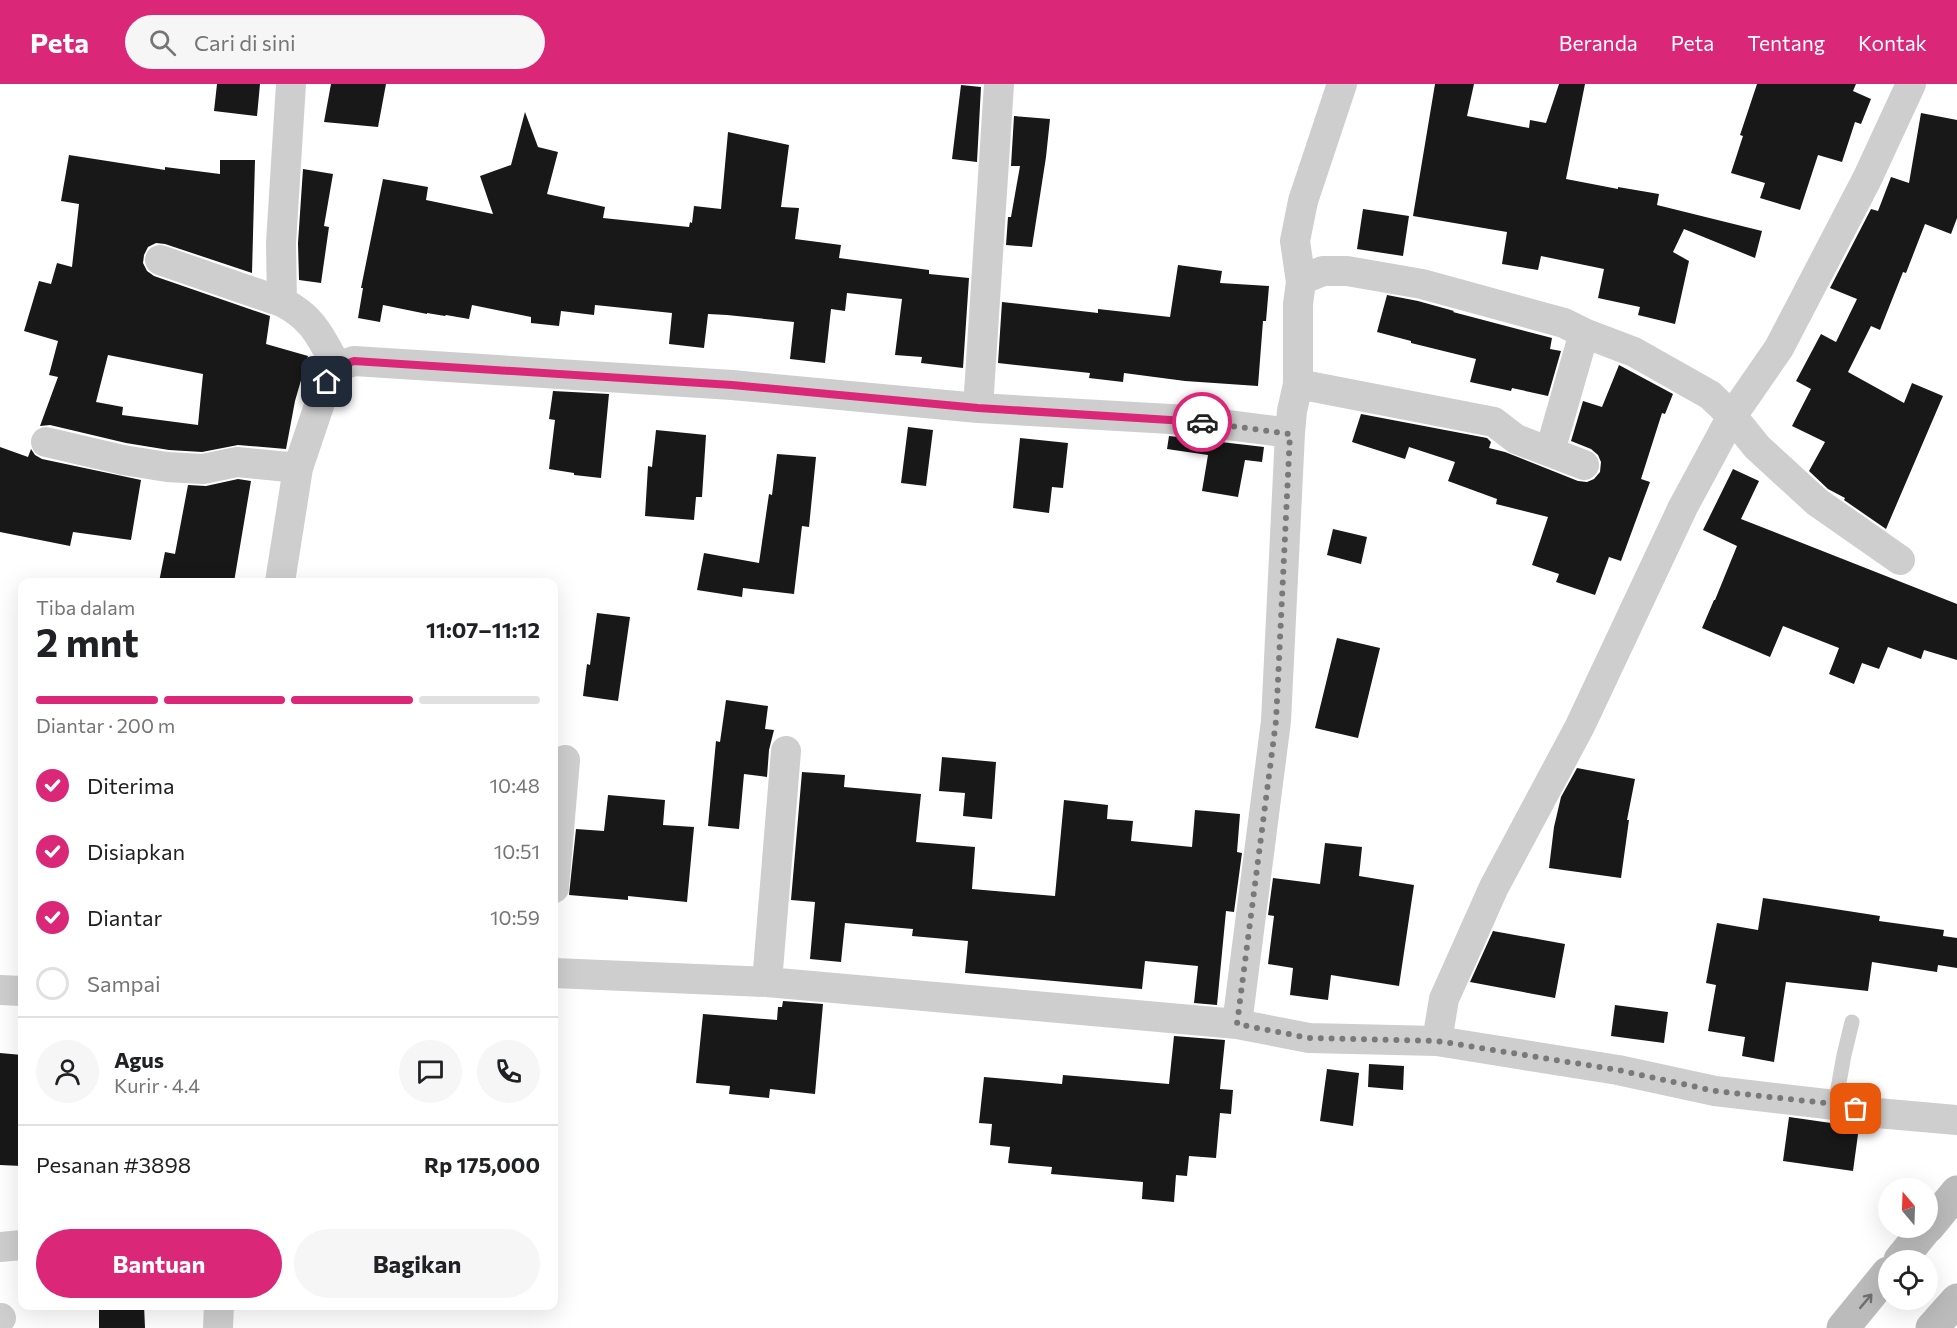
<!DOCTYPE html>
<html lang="id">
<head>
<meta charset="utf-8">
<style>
  body { margin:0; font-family:Commissioner,sans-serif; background:#f6f6f6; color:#202124; height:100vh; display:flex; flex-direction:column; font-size:22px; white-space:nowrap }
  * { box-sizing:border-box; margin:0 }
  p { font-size:20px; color:#757577 }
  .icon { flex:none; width:33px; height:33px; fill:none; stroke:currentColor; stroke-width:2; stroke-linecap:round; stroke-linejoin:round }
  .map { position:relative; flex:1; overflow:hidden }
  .sheet { position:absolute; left:18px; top:494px; width:540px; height:732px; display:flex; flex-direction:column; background:#fff; border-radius:12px; box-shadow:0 6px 24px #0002 }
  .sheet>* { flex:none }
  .needle { width:39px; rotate:341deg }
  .controls { position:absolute; left:1878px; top:1094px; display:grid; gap:12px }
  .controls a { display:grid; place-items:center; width:60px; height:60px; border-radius:50%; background:#fff; box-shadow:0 6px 24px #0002; font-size:30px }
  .pin { position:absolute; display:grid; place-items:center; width:51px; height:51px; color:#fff; margin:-26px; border-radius:12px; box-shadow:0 3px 9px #0006 }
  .courier { position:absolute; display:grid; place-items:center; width:60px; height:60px; margin:-30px; border:4px solid #db2777; border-radius:50%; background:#fff; color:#222; box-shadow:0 2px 8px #0007 }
  .headline em { font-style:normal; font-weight:700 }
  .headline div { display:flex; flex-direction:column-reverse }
  .headline { display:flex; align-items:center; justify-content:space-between; height:102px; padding:0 18px }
  h1 { font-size:39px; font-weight:700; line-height:45px }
  .bar { display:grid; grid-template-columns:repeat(4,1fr); gap:9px 6px; align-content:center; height:72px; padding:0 18px }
  .bar i { height:8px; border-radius:4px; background:#e0e0e0 }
  .bar .active { background:#db2777 }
  .bar p { grid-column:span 4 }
  .line { display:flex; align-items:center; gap:15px; padding:0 18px; border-top:2px solid #e0e0e0 }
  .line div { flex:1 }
  .round { display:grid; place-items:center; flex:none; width:63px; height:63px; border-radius:32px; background:#f6f6f6 }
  ol { padding:0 18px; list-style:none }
  li { display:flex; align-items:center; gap:18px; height:66px }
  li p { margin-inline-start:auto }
  li .icon { padding:6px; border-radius:50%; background:#db2777; color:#fff; stroke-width:4 }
  li:last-child { color:#757577 }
  li i { width:33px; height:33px; border:3px solid #e0e0e0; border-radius:50% }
  .primary-button { display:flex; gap:12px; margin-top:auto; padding:12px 18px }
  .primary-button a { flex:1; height:69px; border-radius:36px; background:#db2777; color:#fff; font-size:24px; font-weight:700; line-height:69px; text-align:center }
  .primary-button a+a { background:#f6f6f6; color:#202124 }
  header { display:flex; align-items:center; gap:36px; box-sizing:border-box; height:84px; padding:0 30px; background:#db2777; color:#fff }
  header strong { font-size:28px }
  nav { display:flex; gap:33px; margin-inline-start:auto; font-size:21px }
  .search { width:420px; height:54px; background:#f6f6f6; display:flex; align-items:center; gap:15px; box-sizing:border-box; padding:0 21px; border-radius:33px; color:#757577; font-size:22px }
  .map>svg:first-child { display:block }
  .building { fill:#181818; fill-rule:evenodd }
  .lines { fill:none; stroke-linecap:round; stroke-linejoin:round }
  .service { stroke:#cecece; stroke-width:15 }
  .minor { stroke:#cecece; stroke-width:30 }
  .secondary { stroke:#bbb; stroke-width:33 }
  .oneway { stroke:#6f6f6f }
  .done { stroke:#797979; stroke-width:6; stroke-dasharray:0 10.8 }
  .route { stroke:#db2777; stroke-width:8 }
</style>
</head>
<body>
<header>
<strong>Peta</strong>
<div class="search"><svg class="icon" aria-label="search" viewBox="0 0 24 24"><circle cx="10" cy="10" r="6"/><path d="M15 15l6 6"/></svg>Cari di sini</div>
<nav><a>Beranda</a><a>Peta</a><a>Tentang</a><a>Kontak</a></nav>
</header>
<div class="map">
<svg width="1957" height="1244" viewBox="0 0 1957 1244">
  <rect width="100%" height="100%" fill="#fff"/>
  <!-- building -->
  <path class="building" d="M 217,0 L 260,0 L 257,32 L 214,27 Z
    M 331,0 L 386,0 L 378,43 L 324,38 Z
    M 1435,0 L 1474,0 L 1467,32 L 1529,44 L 1530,36 L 1546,39 L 1559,0 L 1585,0 L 1566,95 L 1618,105 L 1618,103 L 1659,110 L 1657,121 L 1762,147 L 1755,174 L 1684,145 L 1673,168 L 1689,177 L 1675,240 L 1638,231 L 1640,223 L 1598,214 L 1604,185 L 1541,172 L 1538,186 L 1502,180 L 1507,148 L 1413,132 Z
    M 1757,0 L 1856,0 L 1853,7 L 1871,15 L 1861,40 L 1855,38 L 1842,78 L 1818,71 L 1800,126 L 1760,114 L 1765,99 L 1731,89 L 1743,52 L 1740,51 Z
    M 961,1 L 981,3 L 977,78 L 952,75 Z
    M 525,28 L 538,63 L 558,68 L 547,110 L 605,123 L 603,134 L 689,143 L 690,138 L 692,139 L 694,122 L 721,125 L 728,48 L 789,61 L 781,123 L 799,124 L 795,155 L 841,161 L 839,174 L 929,186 L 929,190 L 969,194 L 963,284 L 921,279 L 922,273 L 895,271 L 902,215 L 847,209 L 845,227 L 831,225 L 825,279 L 790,275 L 794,238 L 727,231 L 708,230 L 704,264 L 669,260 L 672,229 L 595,221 L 594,231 L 561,227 L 559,242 L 531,239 L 531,233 L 472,221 L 469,235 L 446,231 L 445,232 L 427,229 L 427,230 L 383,221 L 380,238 L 358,234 L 363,204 L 361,204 L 383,95 L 428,103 L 426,116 L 493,130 L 480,92 L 511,81 Z
    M 1921,29 L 1957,36 L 1957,134 L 1951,150 L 1925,140 L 1906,189 L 1903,188 L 1880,246 L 1871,242 L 1848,288 L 1904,319 L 1912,299 L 1943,312 L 1886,445 L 1844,416 L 1845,414 L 1828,405 L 1809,387 L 1825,358 L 1792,342 L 1811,305 L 1796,297 L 1821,250 L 1836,258 L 1857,215 L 1830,204 L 1871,125 L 1878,127 L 1891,93 L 1909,99 Z
    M 1014,32 L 1050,35 L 1046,73 L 1032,163 L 1006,161 L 1008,133 L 1011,133 L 1020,82 L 1011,82 Z
    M 69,71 L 165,86 L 165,83 L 220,90 L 220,76 L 255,76 L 252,189 L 165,160 L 156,159 L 148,163 L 144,171 L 143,179 L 147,187 L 154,192 L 270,232 L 266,260 L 308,272 L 295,317 L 286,365 L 238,361 L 202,368 L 169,366 L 126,359 L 50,341 L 40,342 L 58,293 L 49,291 L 58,257 L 24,247 L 39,197 L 51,200 L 57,179 L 72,183 L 79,120 L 61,117 ZM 108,271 L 203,290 L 198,341 L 122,331 L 123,323 L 96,318 Z
    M 303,85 L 333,90 L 324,142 L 329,143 L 321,199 L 299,196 L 298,159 Z
    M 1363,125 L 1409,132 L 1403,172 L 1357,165 Z
    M 1178,181 L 1222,187 L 1220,199 L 1269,202 L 1266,237 L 1263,237 L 1258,302 L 1185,297 L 1124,289 L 1123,298 L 1089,294 L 1090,289 L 998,279 L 1002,218 L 1098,229 L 1098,225 L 1170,233 Z
    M 1387,211 L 1418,217 L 1454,227 L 1453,228 L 1552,254 L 1550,265 L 1561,267 L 1548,312 L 1512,304 L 1511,307 L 1470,298 L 1476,275 L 1411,259 L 1411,257 L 1377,248 Z
    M 1619,281 L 1673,310 L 1665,330 L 1662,329 L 1641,395 L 1650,398 L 1621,477 L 1609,473 L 1595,511 L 1556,498 L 1559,490 L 1532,481 L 1548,433 L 1496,420 L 1497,415 L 1448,397 L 1455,378 L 1409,363 L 1405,375 L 1352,358 L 1361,330 L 1487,354 L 1491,358 L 1489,364 L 1505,368 L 1578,397 L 1587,398 L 1594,395 L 1600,388 L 1601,378 L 1598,371 L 1591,365 L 1571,357 L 1583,317 L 1602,323 Z
    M 553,307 L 609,310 L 601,394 L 574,391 L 574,389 L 549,385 L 555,336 L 549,335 Z
    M 908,343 L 933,346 L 926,402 L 901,399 Z
    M 656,346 L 706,351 L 702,413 L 696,413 L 694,436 L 645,432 L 648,382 L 652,383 Z
    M 1169,352 L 1264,363 L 1262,378 L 1245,376 L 1238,413 L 1202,407 L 1208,371 L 1167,365 Z
    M 1020,354 L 1068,359 L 1063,404 L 1052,403 L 1049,429 L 1013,424 Z
    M 0,363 L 28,373 L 31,365 L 35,371 L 42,375 L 141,396 L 131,456 L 73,448 L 70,462 L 0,448 Z
    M 777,370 L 816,373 L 809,443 L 802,442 L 794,510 L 743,504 L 742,513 L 697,506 L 704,469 L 759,479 L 769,410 L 772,411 Z
    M 1733,385 L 1759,397 L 1741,435 L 1957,520 L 1957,576 L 1924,566 L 1921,575 L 1888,563 L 1879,585 L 1862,579 L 1854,600 L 1829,590 L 1839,564 L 1783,542 L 1770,573 L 1702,544 L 1714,516 L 1715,516 L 1737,462 L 1703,446 Z
    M 238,395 L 251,397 L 234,498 L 159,498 L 165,468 L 175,470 L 188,401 L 206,402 Z
    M 1333,445 L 1367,453 L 1361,480 L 1327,471 Z
    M 597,529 L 630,533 L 618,617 L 583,612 L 587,580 L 590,581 Z
    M 1337,554 L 1380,564 L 1358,654 L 1315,644 Z
    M 726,616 L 768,622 L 765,645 L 774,646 L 769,666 L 767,693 L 744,690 L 739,745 L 708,742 L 716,657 L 720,658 Z
    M 942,673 L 996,678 L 992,735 L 963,732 L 965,709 L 939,707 Z
    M 1577,684 L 1635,695 L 1627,736 L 1629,736 L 1621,794 L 1549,784 L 1554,743 L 1561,713 Z
    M 802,688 L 845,691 L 844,703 L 921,710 L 916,758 L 975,763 L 972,805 L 1055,812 L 1064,716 L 1108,721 L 1107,735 L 1133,737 L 1131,757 L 1192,763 L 1195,726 L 1240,730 L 1237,768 L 1242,769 L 1234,828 L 1226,827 L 1217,921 L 1194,919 L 1198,882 L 1145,877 L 1142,905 L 965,889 L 968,857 L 912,852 L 913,845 L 845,839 L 841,878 L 810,875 L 815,818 L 791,816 Z
    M 608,711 L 665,716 L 663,741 L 694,743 L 687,818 L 628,812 L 628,816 L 569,811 L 576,745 L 604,747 Z
    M 1325,759 L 1362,763 L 1359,792 L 1414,801 L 1399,902 L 1331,891 L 1328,916 L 1290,911 L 1293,884 L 1268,880 L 1274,832 L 1268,831 L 1273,794 L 1320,800 Z
    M 1763,814 L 1880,832 L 1879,837 L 1944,846 L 1943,852 L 1957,854 L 1957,884 L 1938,881 L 1937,888 L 1872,878 L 1868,907 L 1786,898 L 1774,978 L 1742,972 L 1745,953 L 1708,947 L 1716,901 L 1706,899 L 1717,839 L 1758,846 Z
    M 1493,847 L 1565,860 L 1555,914 L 1470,898 Z
    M 783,917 L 823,920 L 815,1010 L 770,1005 L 769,1014 L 729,1010 L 730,1002 L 696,999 L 703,930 L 777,936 L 778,923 L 782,923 Z
    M 1615,921 L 1668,928 L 1664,959 L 1611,952 Z
    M 1174,952 L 1225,956 L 1220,1005 L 1233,1006 L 1231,1030 L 1220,1029 L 1216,1074 L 1189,1072 L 1187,1092 L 1176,1091 L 1174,1118 L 1142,1115 L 1143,1098 L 1051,1090 L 1052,1083 L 1008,1079 L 1010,1063 L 990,1061 L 992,1040 L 979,1039 L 984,993 L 1062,1000 L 1063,991 L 1169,1000 Z
    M 0,969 L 22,971 L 22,1082 L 0,1081 Z
    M 1369,980 L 1404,982 L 1403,1006 L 1368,1003 Z
    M 1327,985 L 1359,989 L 1353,1042 L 1320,1037 Z
    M 1789,1033 L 1859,1043 L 1853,1087 L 1783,1077 Z
    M 99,1221 L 144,1221 L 145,1244 L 99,1244 Z"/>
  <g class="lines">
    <!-- service -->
    <path class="service" d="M 1835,1021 L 1844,971 L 1852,938"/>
    <!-- minor -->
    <path class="minor" d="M 291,0 L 281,159 L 282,218 C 314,234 321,254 337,283
      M 160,176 L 282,218
      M 1301,198 L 1295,157 L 1303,117 L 1342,0
      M 1298,300 L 1494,338 L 1516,355 L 1584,381
      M 978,324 L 999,0
      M 46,358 L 123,376 L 167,383 L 203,385 L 237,378 L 298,384
      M 1550,367 L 1584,249
      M 280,498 L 298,384 L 327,298 L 337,283 L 354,277 L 732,301 L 978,324 L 1188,336 L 1290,349 L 1292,327 L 1298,300 L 1298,220 L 1301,198 L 1308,193 L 1323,187 L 1347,187 L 1422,200 L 1564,239 L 1584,249 L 1634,268 L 1710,311 L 1732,332 L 1757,363 L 1817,418 L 1900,476
      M 554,804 L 565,676
      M 554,889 L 767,898 L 1237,940 L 1309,954 L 1437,957 L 1618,986 L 1715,1007 L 1835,1021 L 1877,1029 L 1957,1036
      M 767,898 L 786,667
      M 0,906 L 22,907
      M 1237,940 L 1276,637 L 1290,349
      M 1437,957 L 1444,915 L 1494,803 L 1580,642 L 1683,423 L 1732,332 L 1779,264 L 1867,95 L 1911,0
      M 0,1163 L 22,1161
      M 0,1234 L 1,1234
      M 218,1244 L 219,1221"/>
    <!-- secondary -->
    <path class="secondary" d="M 1928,1143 L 1957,1108
      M 1900,1176 L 1927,1143
      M 1843,1244 L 1888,1189
      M 1932,1244 L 1957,1216"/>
  </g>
  <!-- one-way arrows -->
  <defs><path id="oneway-shaft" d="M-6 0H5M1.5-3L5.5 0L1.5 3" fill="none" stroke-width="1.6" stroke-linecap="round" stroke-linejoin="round" transform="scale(1.5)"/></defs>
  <use class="oneway" href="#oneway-shaft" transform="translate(1866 1217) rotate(-50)"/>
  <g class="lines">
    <!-- done -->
    <path class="done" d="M 1202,338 L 1290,350 L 1276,637 L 1237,940 L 1309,954 L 1437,957 L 1618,986 L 1715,1007 L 1835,1020 L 1856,1025"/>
    <!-- route -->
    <path class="route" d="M 327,298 L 337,283 L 354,277 L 732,301 L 978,324 L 1202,338"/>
  </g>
</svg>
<div class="controls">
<a><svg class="needle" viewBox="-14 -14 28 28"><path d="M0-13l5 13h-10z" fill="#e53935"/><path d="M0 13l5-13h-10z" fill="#757577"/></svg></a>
<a><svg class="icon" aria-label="locate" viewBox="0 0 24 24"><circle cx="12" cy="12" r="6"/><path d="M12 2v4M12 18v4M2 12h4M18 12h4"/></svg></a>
</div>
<div class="pin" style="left:1856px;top:1025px;background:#ea580c"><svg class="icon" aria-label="bag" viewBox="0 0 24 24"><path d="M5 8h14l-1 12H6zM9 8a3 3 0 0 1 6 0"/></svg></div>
<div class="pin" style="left:327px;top:298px;background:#1f2937"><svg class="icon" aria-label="home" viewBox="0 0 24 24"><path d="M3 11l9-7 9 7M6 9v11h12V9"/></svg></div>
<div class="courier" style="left:1202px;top:338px"><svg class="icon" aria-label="car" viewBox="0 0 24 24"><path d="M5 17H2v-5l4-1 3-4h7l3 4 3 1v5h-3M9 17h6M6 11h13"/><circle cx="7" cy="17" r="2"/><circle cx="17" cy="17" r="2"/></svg></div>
<section class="sheet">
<div class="headline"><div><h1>2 mnt</h1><p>Tiba dalam</p></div><em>11:07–11:12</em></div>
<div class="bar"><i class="active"></i><i class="active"></i><i class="active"></i><i></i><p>Diantar · 200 m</p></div>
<ol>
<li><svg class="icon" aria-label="check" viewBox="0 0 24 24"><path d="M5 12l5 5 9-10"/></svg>Diterima<p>10:48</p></li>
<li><svg class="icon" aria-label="check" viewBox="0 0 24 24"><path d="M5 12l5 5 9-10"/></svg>Disiapkan<p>10:51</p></li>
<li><svg class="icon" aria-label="check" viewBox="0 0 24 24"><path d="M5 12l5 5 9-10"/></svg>Diantar<p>10:59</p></li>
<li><i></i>Sampai</li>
</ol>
<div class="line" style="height:108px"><a class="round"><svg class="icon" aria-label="person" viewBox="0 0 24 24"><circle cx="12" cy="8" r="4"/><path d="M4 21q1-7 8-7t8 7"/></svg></a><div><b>Agus</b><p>Kurir · 4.4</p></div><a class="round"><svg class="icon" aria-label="chat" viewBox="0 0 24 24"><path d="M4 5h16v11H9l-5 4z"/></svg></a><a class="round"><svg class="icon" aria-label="phone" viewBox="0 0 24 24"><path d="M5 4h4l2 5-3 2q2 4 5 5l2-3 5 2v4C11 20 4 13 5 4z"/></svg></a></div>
<div class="line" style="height:78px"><div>Pesanan #3898</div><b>Rp 175,000</b></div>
<div class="primary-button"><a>Bantuan</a><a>Bagikan</a></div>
</section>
</div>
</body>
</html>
